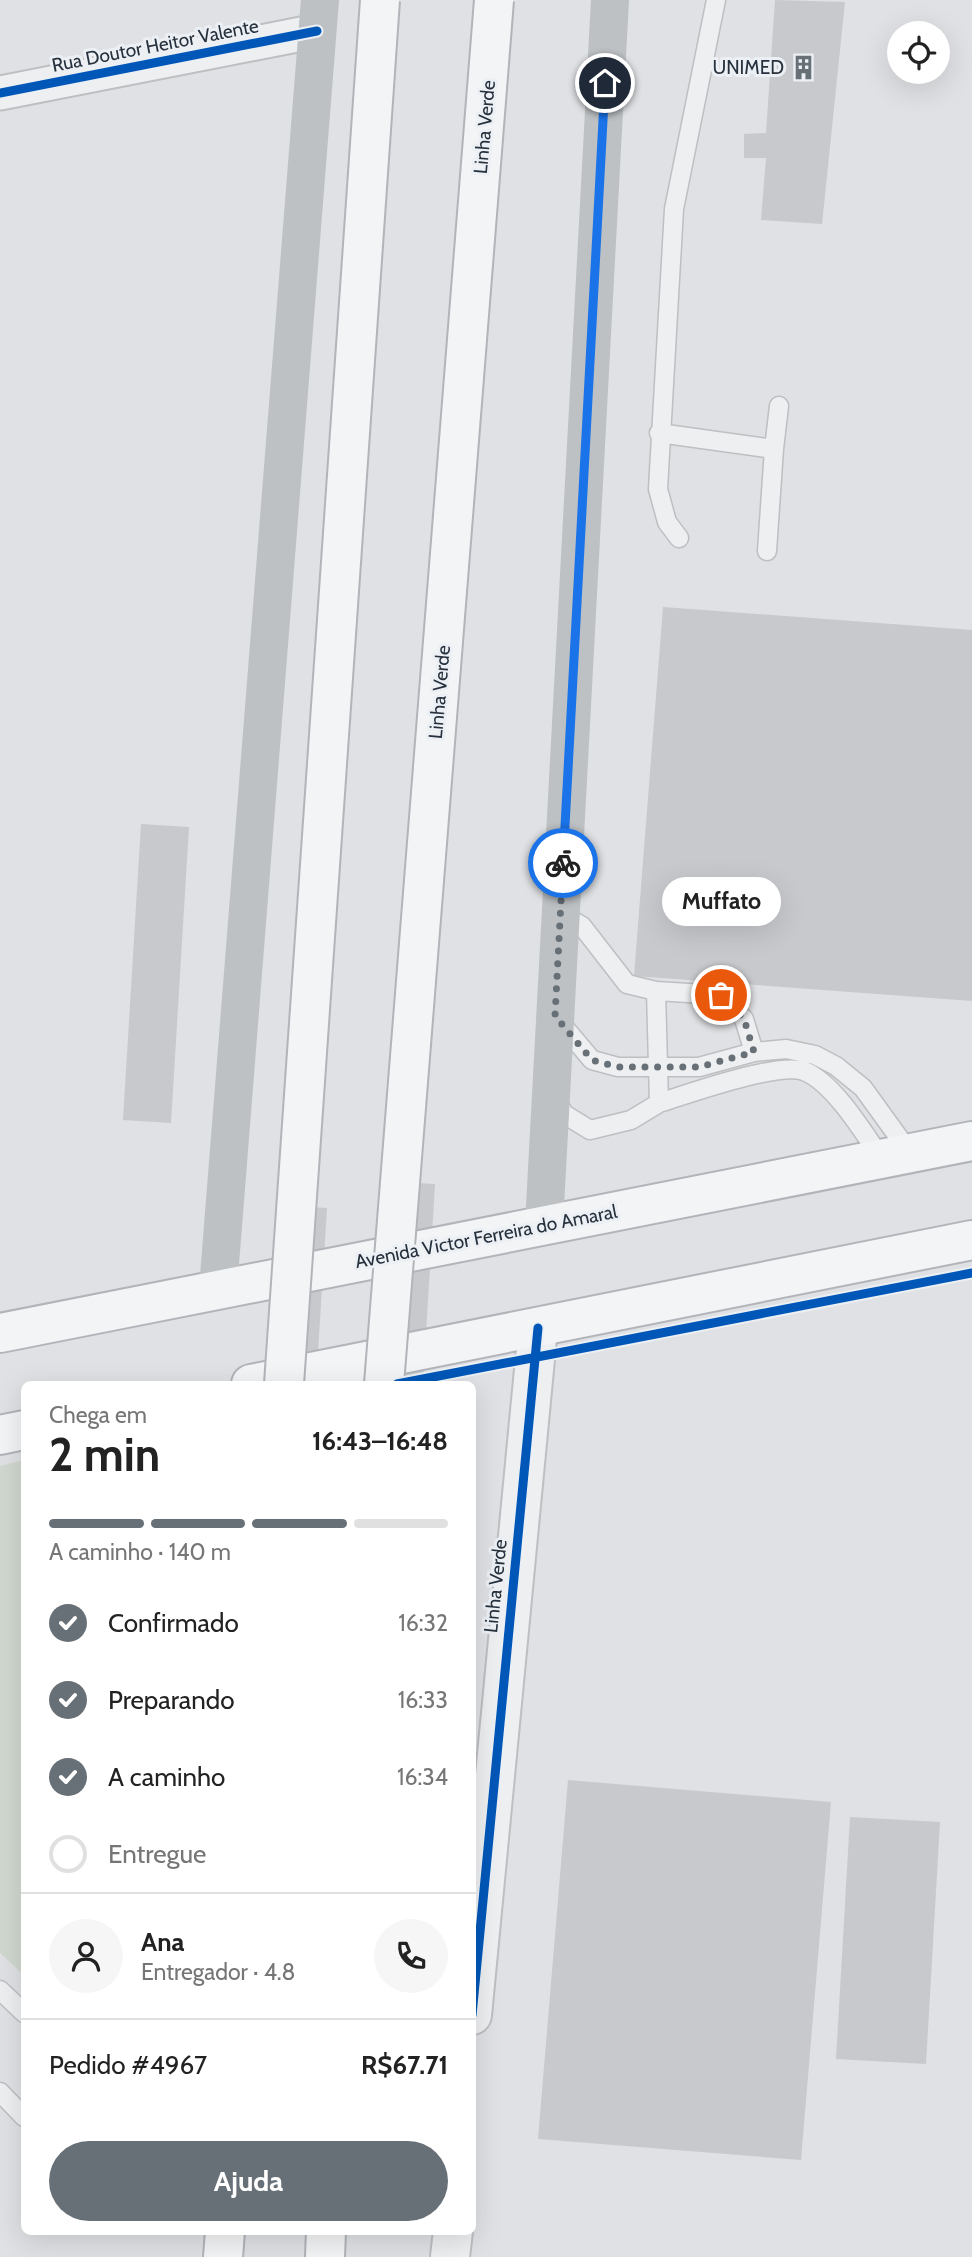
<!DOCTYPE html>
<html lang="pt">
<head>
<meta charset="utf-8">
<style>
  body { margin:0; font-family:Cabin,sans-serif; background:#f6f6f6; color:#222; height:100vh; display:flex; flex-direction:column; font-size:26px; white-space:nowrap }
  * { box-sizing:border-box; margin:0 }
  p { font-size:23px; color:#767676 }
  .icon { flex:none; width:38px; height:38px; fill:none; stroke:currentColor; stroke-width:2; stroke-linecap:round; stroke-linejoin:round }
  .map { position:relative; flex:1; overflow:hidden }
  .details { position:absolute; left:21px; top:1381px; width:455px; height:854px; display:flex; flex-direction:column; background:#fff; border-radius:10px; box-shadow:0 7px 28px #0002 }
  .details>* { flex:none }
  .controls { position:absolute; left:887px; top:21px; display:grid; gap:14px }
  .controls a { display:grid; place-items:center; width:63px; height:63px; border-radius:50%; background:#fff; box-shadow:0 7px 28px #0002; font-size:35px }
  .pin { position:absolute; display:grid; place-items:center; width:60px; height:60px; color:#fff; margin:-30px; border:4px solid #fff; border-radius:50%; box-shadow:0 2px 7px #0007 }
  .courier { position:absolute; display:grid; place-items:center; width:70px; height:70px; margin:-35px; border:5px solid #1a73e8; border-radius:50%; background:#fff; color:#222; box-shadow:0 2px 9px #0007 }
  .bubble { position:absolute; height:49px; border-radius:24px; background:#fff; box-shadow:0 7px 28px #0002; font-size:23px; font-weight:800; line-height:49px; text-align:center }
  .headline em { font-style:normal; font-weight:800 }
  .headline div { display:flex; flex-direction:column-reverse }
  .headline { display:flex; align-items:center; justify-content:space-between; height:119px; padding:0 28px }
  h1 { font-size:46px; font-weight:800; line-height:52px }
  .bar { display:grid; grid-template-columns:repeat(4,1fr); gap:10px 7px; align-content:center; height:84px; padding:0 28px }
  .bar i { height:9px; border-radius:5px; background:#e0e0e0 }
  .bar .active { background:#676f77 }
  .bar p { grid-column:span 4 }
  .line { display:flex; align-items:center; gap:18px; padding:0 28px; border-top:2px solid #e0e0e0 }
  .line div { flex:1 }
  .round { display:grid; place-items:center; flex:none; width:74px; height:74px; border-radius:37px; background:#f6f6f6 }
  ol { padding:0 28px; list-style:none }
  li { display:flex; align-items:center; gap:21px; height:77px }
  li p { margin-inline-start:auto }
  li .icon { padding:7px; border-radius:50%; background:#676f77; color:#fff; stroke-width:4 }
  li:last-child { color:#767676 }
  li i { width:38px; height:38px; border:4px solid #e0e0e0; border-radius:50% }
  .action { display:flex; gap:14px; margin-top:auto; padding:14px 28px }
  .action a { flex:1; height:80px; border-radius:42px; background:#676f77; color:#fff; font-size:28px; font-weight:800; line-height:80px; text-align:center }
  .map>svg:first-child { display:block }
  .green { fill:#d0d8cf }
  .building { fill:#c7c9cc }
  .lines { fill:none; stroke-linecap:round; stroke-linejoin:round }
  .service-casing { stroke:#bdbfc2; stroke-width:21 }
  .minor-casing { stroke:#bdbfc2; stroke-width:37 }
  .tertiary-casing { stroke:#bdbfc2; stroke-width:42 }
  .trunk-casing { stroke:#b1b4b9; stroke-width:42 }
  .service { stroke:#eeeff1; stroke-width:18 }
  .minor { stroke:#eeeff1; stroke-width:33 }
  .tertiary { stroke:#eeeff1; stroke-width:38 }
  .secondary { stroke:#bdc1c4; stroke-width:38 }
  .trunk { stroke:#f3f4f5; stroke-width:38 }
  .trunk-bridge-casing { stroke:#b1b4b9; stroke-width:42; stroke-linecap:butt }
  .trunk-bridge { stroke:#f3f4f5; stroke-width:38 }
  .cycleway-casing { stroke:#ecf0f4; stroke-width:13 }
  .cycleway { stroke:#0057b8; stroke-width:9 }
  .done { stroke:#676f77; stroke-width:7; stroke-dasharray:0 12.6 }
  .route { stroke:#1a73e8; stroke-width:9 }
  .labels { text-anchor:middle; stroke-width:6; stroke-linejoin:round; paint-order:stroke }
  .street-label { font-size:19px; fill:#26313d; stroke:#ecf0f4 }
  .poi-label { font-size:19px; fill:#26313d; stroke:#ecf0f4; text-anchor:end }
</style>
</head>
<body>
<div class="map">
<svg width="972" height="2257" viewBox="0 0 972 2257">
  <rect width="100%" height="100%" fill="#dfe1e4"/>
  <!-- green -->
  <path class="green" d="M 24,1460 L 24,1975 L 0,1953 L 0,1466 Z"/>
  <!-- building -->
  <path class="building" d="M 775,0 L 845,2 L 822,224 L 761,220 L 766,158 L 744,158 L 744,134 L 766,133 Z
    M 663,607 L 972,630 L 972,1001 L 634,976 Z
    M 141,824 L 189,827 L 171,1123 L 123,1120 Z
    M 417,1183 L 435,1184 L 423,1384 L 405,1384 Z
    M 309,1207 L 327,1208 L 316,1384 L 299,1384 Z
    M 568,1780 L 831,1802 L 801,2160 L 538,2139 Z
    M 850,1817 L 940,1822 L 926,2064 L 836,2059 Z"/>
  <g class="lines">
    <defs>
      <path id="service" d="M 659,433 L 774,449 L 767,551
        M 774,449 L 779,406
        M 679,538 L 667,522 L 658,489 L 674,209 L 716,0
        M 560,913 L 582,926 L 627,984 L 656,991 L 721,995 L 744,1019 L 754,1052
        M 656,991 L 659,1103 C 688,1094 777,1062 804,1071 C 833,1082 864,1133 881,1158
        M 559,1021 L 592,1060 L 618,1067 L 699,1067 L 754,1052 L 786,1049 L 815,1055 L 836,1066 L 863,1088 L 910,1153
        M 556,1099 L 564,1114 L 590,1130 L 631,1120 L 659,1103
        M 0,1990 L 24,2013
        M 0,2092 L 24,2117"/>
      <path id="minor" d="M 0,93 L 317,31"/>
      <path id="tertiary" d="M 472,2015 L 538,1328
        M 450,2257 L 453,2231"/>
      <path id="trunk" d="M 0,1333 L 972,1141
        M 251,1384 L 972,1240
        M 0,1435 L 24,1430
        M 223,2257 L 225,2231
        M 325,2257 L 326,2231"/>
    </defs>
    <!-- service casing -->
    <use href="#service" class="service-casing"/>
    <!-- minor casing -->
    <use href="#minor" class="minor-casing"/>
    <!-- tertiary casing -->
    <use href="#tertiary" class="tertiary-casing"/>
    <!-- trunk casing -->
    <use href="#trunk" class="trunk-casing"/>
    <!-- service -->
    <use href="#service" class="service"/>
    <!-- minor -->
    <use href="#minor" class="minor"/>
    <!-- tertiary -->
    <use href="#tertiary" class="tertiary"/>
    <!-- secondary -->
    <path class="secondary" d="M 544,1225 L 610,0
      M 218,1289 L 320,0"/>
    <!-- trunk -->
    <use href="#trunk" class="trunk"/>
    <defs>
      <path id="trunk-bridge" d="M 284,1384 L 380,0
        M 384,1384 L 494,0"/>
    </defs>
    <!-- trunk-bridge casing -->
    <use href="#trunk-bridge" class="trunk-bridge-casing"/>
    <!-- trunk-bridge -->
    <use href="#trunk-bridge" class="trunk-bridge"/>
    <defs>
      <path id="cycleway" d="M 0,93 L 317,31
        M 397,1384 L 972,1273
        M 472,2015 L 538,1328"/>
    </defs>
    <!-- cycleway casing -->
    <use href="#cycleway" class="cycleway-casing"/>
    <!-- cycleway -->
    <use href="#cycleway" class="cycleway"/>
  </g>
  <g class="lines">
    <!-- done -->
    <path class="done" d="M 563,863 L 555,1016 L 592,1060 L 618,1067 L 699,1067 L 754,1052 L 744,1019 L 721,995"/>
    <!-- route -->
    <path class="route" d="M 563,863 L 605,83"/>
  </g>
  <!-- icons -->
  <defs>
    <symbol id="building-bare" viewBox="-9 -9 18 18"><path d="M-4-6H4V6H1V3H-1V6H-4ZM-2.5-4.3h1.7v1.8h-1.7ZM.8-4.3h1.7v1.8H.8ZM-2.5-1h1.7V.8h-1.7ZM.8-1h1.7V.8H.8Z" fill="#676f77" stroke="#ecf0f4" stroke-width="2.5" paint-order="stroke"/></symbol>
  </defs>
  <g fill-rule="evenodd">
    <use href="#building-bare" x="786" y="50" width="35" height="35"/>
  </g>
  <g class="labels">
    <!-- street labels -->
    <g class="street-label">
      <text transform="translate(155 45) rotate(-11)" y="7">Rua Doutor Heitor Valente</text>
      <text transform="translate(484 127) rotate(-85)" y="7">Linha Verde</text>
      <text transform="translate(439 692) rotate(-85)" y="7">Linha Verde</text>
      <text transform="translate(486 1236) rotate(-11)" y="7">Avenida Victor Ferreira do Amaral</text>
      <text transform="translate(495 1586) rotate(-84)" y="7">Linha Verde</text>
    </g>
    <!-- poi labels -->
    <g class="poi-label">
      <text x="784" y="74">UNIMED</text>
    </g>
  </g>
</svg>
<div class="controls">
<a><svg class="icon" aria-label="locate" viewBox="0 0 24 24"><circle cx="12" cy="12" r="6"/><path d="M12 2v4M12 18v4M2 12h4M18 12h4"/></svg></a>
</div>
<div class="pin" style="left:721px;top:995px;background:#ea580c"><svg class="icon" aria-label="bag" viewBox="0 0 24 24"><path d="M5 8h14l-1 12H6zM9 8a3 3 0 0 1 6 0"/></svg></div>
<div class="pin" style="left:605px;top:83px;background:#1f2937"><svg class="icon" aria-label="home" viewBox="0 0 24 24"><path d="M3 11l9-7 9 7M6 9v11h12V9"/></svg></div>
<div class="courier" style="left:563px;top:863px"><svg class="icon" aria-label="bike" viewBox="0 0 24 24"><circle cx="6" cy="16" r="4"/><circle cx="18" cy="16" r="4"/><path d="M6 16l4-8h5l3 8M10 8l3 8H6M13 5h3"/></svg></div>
<div class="bubble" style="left:662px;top:877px;width:119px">Muffato</div>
<section class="details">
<div class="headline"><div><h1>2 min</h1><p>Chega em</p></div><em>16:43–16:48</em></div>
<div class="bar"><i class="active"></i><i class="active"></i><i class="active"></i><i></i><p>A caminho · 140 m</p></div>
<ol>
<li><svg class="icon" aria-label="check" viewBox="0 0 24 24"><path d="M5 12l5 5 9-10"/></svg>Confirmado<p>16:32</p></li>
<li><svg class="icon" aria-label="check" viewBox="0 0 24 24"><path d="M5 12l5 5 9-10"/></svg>Preparando<p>16:33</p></li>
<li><svg class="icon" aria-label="check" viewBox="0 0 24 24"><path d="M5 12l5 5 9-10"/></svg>A caminho<p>16:34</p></li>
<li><i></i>Entregue</li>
</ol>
<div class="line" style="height:126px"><a class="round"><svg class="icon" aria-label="person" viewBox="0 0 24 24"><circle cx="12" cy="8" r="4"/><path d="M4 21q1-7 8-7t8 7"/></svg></a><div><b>Ana</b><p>Entregador · 4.8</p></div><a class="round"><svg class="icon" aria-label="phone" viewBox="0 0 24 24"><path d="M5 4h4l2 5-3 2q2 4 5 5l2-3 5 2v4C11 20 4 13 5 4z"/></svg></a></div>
<div class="line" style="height:91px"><div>Pedido #4967</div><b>R$67.71</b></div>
<div class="action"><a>Ajuda</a></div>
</section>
</div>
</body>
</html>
